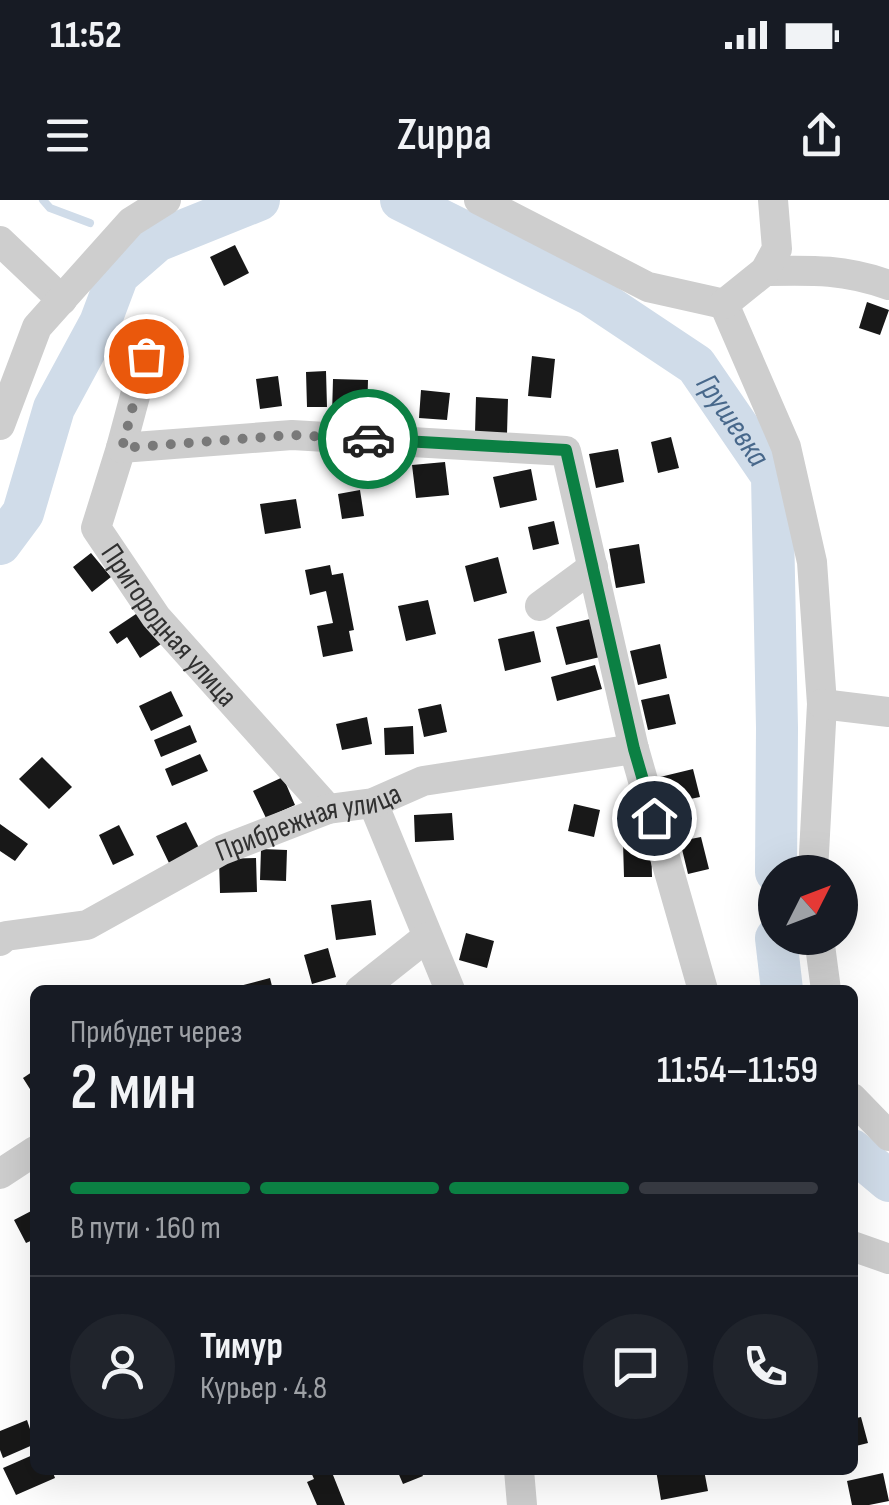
<!DOCTYPE html>
<html lang="ru">
<head>
<meta charset="utf-8">
<style>
  body { margin:0; font-family:"Sofia Sans Condensed",sans-serif; background:#20242c; color:#f1f3f6; height:100vh; display:flex; flex-direction:column; font-size:38px; white-space:nowrap }
  * { box-sizing:border-box; margin:0 }
  p { font-size:32px; color:#9ea1a6 }
  .icon { flex:none; width:55px; height:55px; fill:none; stroke:currentColor; stroke-width:2; stroke-linecap:round; stroke-linejoin:round }
  .map { position:relative; flex:1; overflow:hidden }
  .details { position:absolute; left:30px; top:785px; width:828px; height:490px; display:flex; flex-direction:column; background:#171b24; border-radius:15px; box-shadow:0 10px 40px #0002 }
  .details>* { flex:none }
  .needle { width:65px; rotate:48deg }
  .tools { position:absolute; left:758px; top:655px; display:grid; gap:20px }
  .tools a { display:grid; place-items:center; width:100px; height:100px; border-radius:50%; background:#171b24; box-shadow:0 10px 40px #0002; font-size:50px }
  .pin { position:absolute; display:grid; place-items:center; width:85px; height:85px; color:#fff; margin:-42px; border:5px solid #fff; border-radius:50%; box-shadow:0 2px 10px #0007 }
  .courier { position:absolute; display:grid; place-items:center; width:100px; height:100px; margin:-50px; border:8px solid #0b8043; border-radius:50%; background:#fff; color:#222; box-shadow:0 2px 12px #0007 }
  .head em { font-style:normal; font-weight:600 }
  .head div { display:flex; flex-direction:column-reverse }
  .head { display:flex; align-items:center; justify-content:space-between; height:170px; padding:0 40px }
  h1 { font-size:65px; font-weight:600; line-height:75px }
  .bar { display:grid; grid-template-columns:repeat(4,1fr); gap:15px 10px; align-content:center; height:120px; padding:0 40px }
  .bar i { height:12px; border-radius:8px; background:#363941 }
  .bar .active { background:#0b8043 }
  .bar p { grid-column:span 4 }
  .line { display:flex; align-items:center; gap:25px; padding:0 40px; border-top:2px solid #363941 }
  .line div { flex:1 }
  .round { display:grid; place-items:center; flex:none; width:105px; height:105px; border-radius:52px; background:#20242c }
  .status { display:flex; justify-content:space-between; align-items:center; height:70px; padding:0 50px; background:#171b24; direction:ltr }
  .status svg { height:28px; fill:currentColor }
  header { display:flex; justify-content:space-between; align-items:center; height:130px; padding:0 40px; background:#171b24; font-size:45px; font-weight:600 }
  .map>svg:first-child { display:block }
  .lines { fill:none; stroke-linecap:round; stroke-linejoin:round }
  .stream { stroke:#d0dce9; stroke-width:8 }
  .river { stroke:#d0dce9; stroke-width:42 }
  .building { fill:#181818 }
  .minor { stroke:#cecece; stroke-width:30 }
  .done { stroke:#797979; stroke-width:10; stroke-dasharray:0 18 }
  .route { stroke:#0b8043; stroke-width:12 }
  .labels { text-anchor:middle; stroke-width:10; stroke-linejoin:round; paint-order:stroke }
  .street-label { font-size:30px; fill:#313131; stroke:#fff }
  .water-label { font-size:32px; font-style:italic; fill:#48688b; stroke:#fff }
</style>
</head>
<body>
<div class="status"><b>11:52</b><svg viewBox="0 0 49 12"><path d="M0 12V9h3v3zM5 12V6h3v6zM10 12V3h3v9zM15 12V0h3v12zM26 1h20v11H26zM47 4h2v5h-2z"/></svg></div>
<header><svg class="icon" aria-label="menu" viewBox="0 0 24 24"><path d="M4 6h16M4 12h16M4 18h16"/></svg>Zuppa<svg class="icon" aria-label="share" viewBox="0 0 24 24"><path d="M12 15V3M7 8l5-5 5 5M5 13v7h14v-7"/></svg></header>
<div class="map">
<svg width="889" height="1305" viewBox="0 0 889 1305">
  <rect width="100%" height="100%" fill="#fff"/>
  <g class="lines">
    <!-- stream -->
    <path class="stream" d="M 43,0 L 50,8 L 90,23"/>
    <!-- river -->
    <g class="river">
      <path id="s1" d="M 401,0 L 591,95 L 696,165 L 772,276 L 777,528 L 776,672"/>
      <path d="M 0,344 L 23,313 L 54,208 L 100,123 L 118,75 L 157,41 L 259,0"/>
      <path d="M 776,738 L 782,790"/>
      <path d="M 852,950 L 889,981"/>
    </g>
  </g>
  <!-- building -->
  <path class="building" d="M 235,45 L 249,73 L 224,86 L 210,57 Z
    M 867,102 L 889,110 L 880,135 L 859,128 Z
    M 532,156 L 555,159 L 551,198 L 528,196 Z
    M 326,171 L 327,207 L 307,207 L 306,172 Z
    M 278,176 L 282,206 L 260,209 L 256,179 Z
    M 333,179 L 368,180 L 367,216 L 332,215 Z
    M 421,190 L 450,193 L 447,220 L 419,218 Z
    M 476,197 L 508,199 L 507,234 L 475,233 Z
    M 671,237 L 679,268 L 658,273 L 651,242 Z
    M 618,249 L 624,282 L 596,288 L 589,254 Z
    M 445,262 L 449,295 L 416,298 L 412,265 Z
    M 531,269 L 537,300 L 500,308 L 493,277 Z
    M 360,290 L 364,316 L 342,319 L 338,294 Z
    M 296,299 L 301,328 L 265,334 L 260,304 Z
    M 554,321 L 559,344 L 533,350 L 528,327 Z
    M 639,344 L 645,383 L 616,388 L 609,349 Z
    M 91,353 L 111,377 L 92,392 L 73,367 Z
    M 498,357 L 507,393 L 474,402 L 465,366 Z
    M 330,365 L 332,375 L 343,373 L 354,430 L 349,431 L 353,451 L 323,457 L 317,426 L 333,423 L 326,391 L 310,395 L 305,370 Z
    M 428,400 L 436,434 L 406,441 L 398,406 Z
    M 139,412 L 161,444 L 140,458 L 127,437 L 117,444 L 109,432 Z
    M 590,419 L 600,457 L 566,465 L 556,427 Z
    M 534,431 L 541,462 L 505,471 L 498,439 Z
    M 660,444 L 667,478 L 638,485 L 630,451 Z
    M 595,465 L 602,489 L 557,501 L 551,477 Z
    M 171,491 L 183,516 L 151,531 L 139,506 Z
    M 669,494 L 676,524 L 648,530 L 641,500 Z
    M 441,504 L 447,532 L 424,537 L 418,509 Z
    M 367,517 L 372,544 L 342,550 L 336,524 Z
    M 190,525 L 197,542 L 161,557 L 154,540 Z
    M 413,526 L 414,554 L 385,555 L 384,528 Z
    M 200,554 L 208,571 L 172,586 L 165,569 Z
    M 42,557 L 72,587 L 49,609 L 19,579 Z
    M 693,569 L 700,597 L 666,604 L 660,577 Z
    M 283,577 L 295,605 L 266,618 L 253,591 Z
    M 574,604 L 600,610 L 594,637 L 568,631 Z
    M 452,613 L 454,640 L 415,642 L 414,615 Z
    M 186,622 L 199,648 L 169,663 L 156,636 Z
    M 0,624 L 28,644 L 15,661 L 0,651 Z
    M 119,625 L 134,655 L 113,665 L 99,635 Z
    M 701,637 L 709,669 L 688,674 L 680,641 Z
    M 651,641 L 652,677 L 624,677 L 623,642 Z
    M 261,649 L 287,650 L 286,681 L 260,680 Z
    M 256,658 L 257,692 L 220,693 L 219,659 Z
    M 371,700 L 376,735 L 336,740 L 331,705 Z
    M 466,733 L 494,741 L 487,768 L 459,760 Z
    M 328,748 L 336,777 L 312,784 L 304,755 Z
    M 270,778 L 273,790 L 228,790 L 228,789 Z
    M 35,870 L 35,897 L 23,878 Z
    M 35,1009 L 35,1039 L 26,1043 L 14,1020 Z
    M 861,1217 L 868,1243 L 852,1247 L 852,1219 Z
    M 27,1220 L 35,1244 L 3,1258 L 0,1250 L 0,1231 Z
    M 35,1254 L 35,1270 L 52,1270 L 55,1278 L 16,1295 L 3,1268 Z
    M 310,1270 L 331,1270 L 345,1305 L 317,1305 L 307,1282 L 314,1279 Z
    M 397,1270 L 420,1270 L 423,1276 L 403,1284 Z
    M 656,1270 L 704,1270 L 708,1291 L 661,1300 Z
    M 883,1273 L 889,1301 L 869,1305 L 852,1305 L 847,1281 Z"/>
  <g class="lines">
    <!-- minor -->
    <g class="minor">
      <path d="M 479,0 L 648,87 L 724,104"/>
      <path d="M 0,41 L 62,100"/>
      <path d="M 765,71 C 813,70 844,69 889,85"/>
      <path d="M 724,104 L 786,247 L 812,362 L 822,504 L 813,672"/>
      <path d="M 724,104 L 765,71 L 777,49 L 773,0"/>
      <path id="s2" d="M 146,155 L 121,248 L 96,328 L 156,417 L 328,609"/>
      <path d="M 0,225 L 37,127 L 131,22 L 166,0"/>
      <path d="M 121,248 L 292,235 L 566,251 L 634,549 L 703,790"/>
      <path d="M 540,406 L 593,367"/>
      <path d="M 822,504 L 889,512"/>
      <path d="M 373,603 L 450,790"/>
      <path d="M 819,738 L 826,790"/>
      <path id="s3" d="M 0,741 L 6,736 L 87,725 L 222,650 L 328,609 L 373,603 L 423,581 L 634,549"/>
      <path d="M 360,790 L 427,737"/>
      <path d="M 852,898 L 889,936"/>
      <path d="M 0,974 L 35,951"/>
      <path d="M 852,1046 L 889,1059"/>
      <path d="M 519,1270 L 522,1305"/>
    </g>
  </g>
  <g class="lines">
    <!-- done -->
    <path class="done" d="M 146,156 L 122,248 L 292,235 L 368,239"/>
    <!-- route -->
    <path class="route" d="M 368,239 L 566,250 L 634,549 L 654,618"/>
  </g>
  <g class="labels">
    <!-- street labels -->
    <g class="street-label">
      <text dy="10" stroke="none"><textPath href="#s2" startOffset="302">Пригородная улица</textPath></text>
      <text dy="10" stroke="none"><textPath href="#s3" startOffset="335">Прибрежная улица</textPath></text>
    </g>
    <!-- water labels -->
    <g class="water-label">
      <text dy="11" stroke="none"><textPath href="#s1" startOffset="405">Грушевка</textPath></text>
    </g>
  </g>
</svg>
<div class="tools">
<a><svg class="needle" viewBox="-14 -14 28 28"><path d="M0-13l5 13h-10z" fill="#e53935"/><path d="M0 13l5-13h-10z" fill="#9ea1a6"/></svg></a>
</div>
<div class="pin" style="left:146px;top:156px;background:#ea580c"><svg class="icon" aria-label="bag" viewBox="0 0 24 24"><path d="M5 8h14l-1 12H6zM9 8a3 3 0 0 1 6 0"/></svg></div>
<div class="pin" style="left:654px;top:618px;background:#1f2937"><svg class="icon" aria-label="home" viewBox="0 0 24 24"><path d="M3 11l9-7 9 7M6 9v11h12V9"/></svg></div>
<div class="courier" style="left:368px;top:239px"><svg class="icon" aria-label="car" viewBox="0 0 24 24"><path d="M5 17H2v-5l4-1 3-4h7l3 4 3 1v5h-3M9 17h6M6 11h13"/><circle cx="7" cy="17" r="2"/><circle cx="17" cy="17" r="2"/></svg></div>
<section class="details">
<div class="head"><div><h1>2 мин</h1><p>Прибудет через</p></div><em>11:54–11:59</em></div>
<div class="bar"><i class="active"></i><i class="active"></i><i class="active"></i><i></i><p>В пути · 160 m</p></div>
<div class="line" style="height:180px"><a class="round"><svg class="icon" aria-label="person" viewBox="0 0 24 24"><circle cx="12" cy="8" r="4"/><path d="M4 21q1-7 8-7t8 7"/></svg></a><div><b>Тимур</b><p>Курьер · 4.8</p></div><a class="round"><svg class="icon" aria-label="chat" viewBox="0 0 24 24"><path d="M4 5h16v11H9l-5 4z"/></svg></a><a class="round"><svg class="icon" aria-label="phone" viewBox="0 0 24 24"><path d="M5 4h4l2 5-3 2q2 4 5 5l2-3 5 2v4C11 20 4 13 5 4z"/></svg></a></div>
</section>
</div>
</body>
</html>
